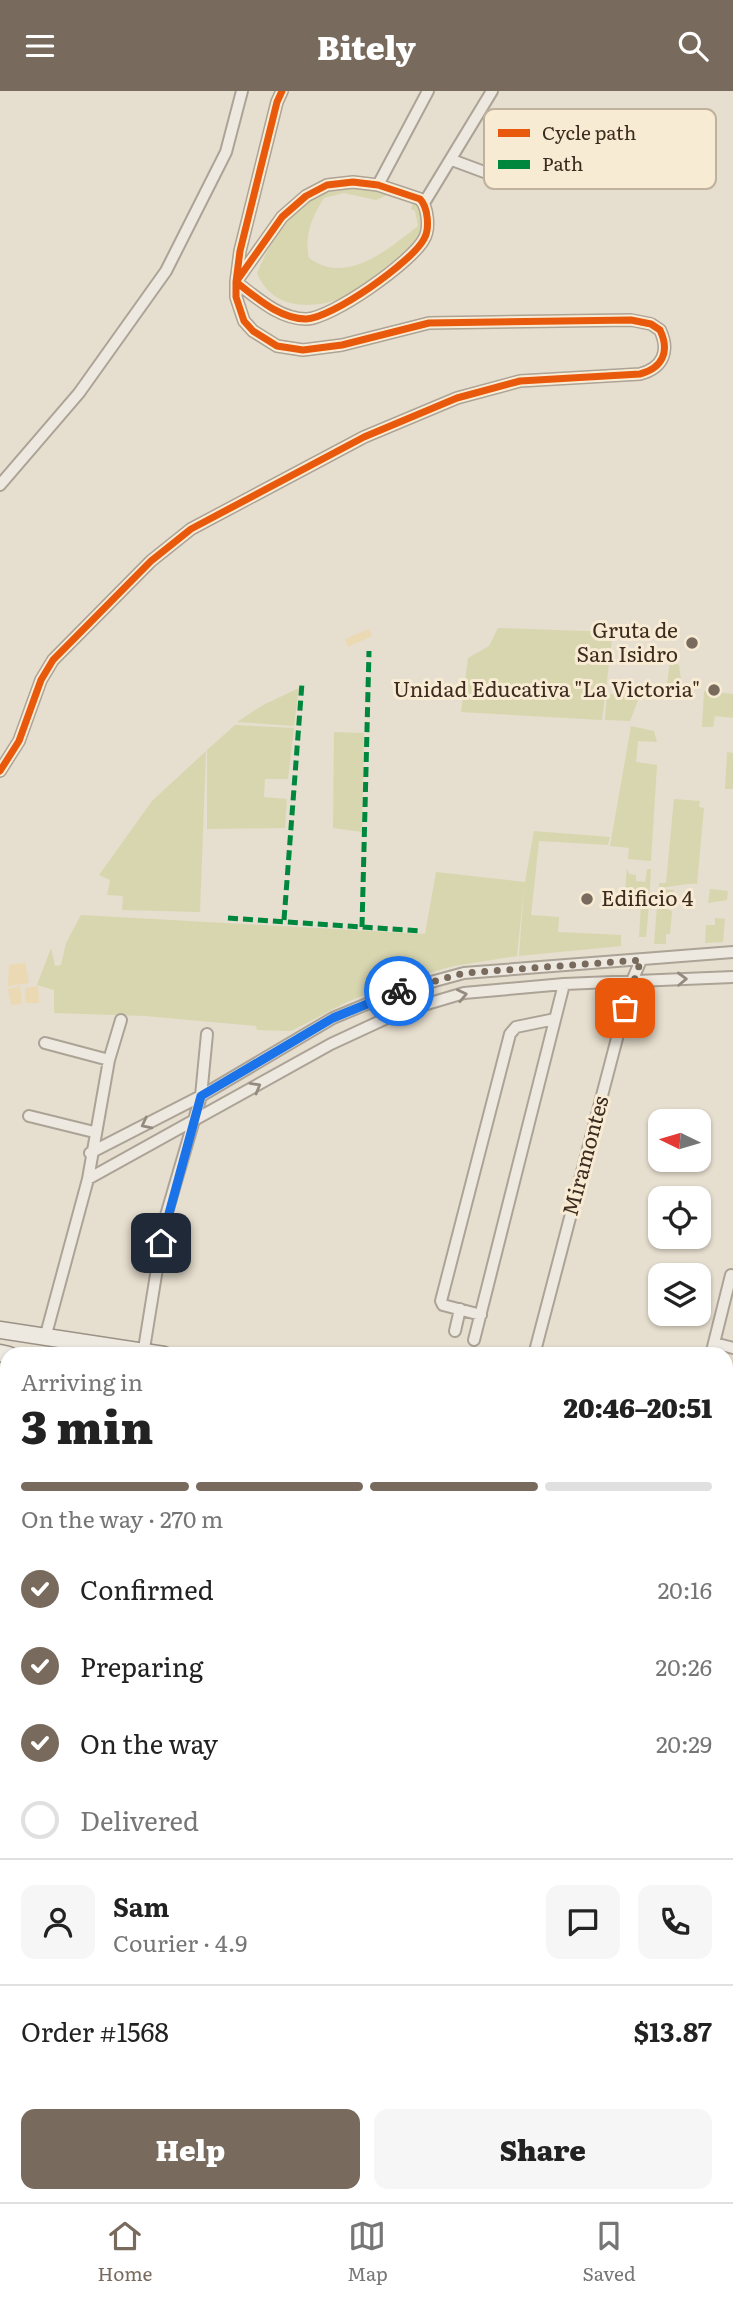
<!DOCTYPE html>
<html lang="en">
<head>
<meta charset="utf-8">
<style>
  body { margin:0; font-family:Literata,serif; background:#f6f6f6; color:#222; height:100vh; display:flex; flex-direction:column; font-size:26px; white-space:nowrap }
  * { box-sizing:border-box; margin:0 }
  p { font-size:23px; color:#767676 }
  .icon { flex:none; width:38px; height:38px; fill:none; stroke:currentColor; stroke-width:2; stroke-linecap:round; stroke-linejoin:round }
  .map { position:relative; flex:1; overflow:hidden }
  .side { position:absolute; left:0px; top:1256px; width:733px; height:856px; display:flex; flex-direction:column; background:#fff; border-radius:21px 21px 0 0; box-shadow:0 2px 5px #0004 }
  .side>* { flex:none }
  .needle { width:46px; rotate:275deg }
  .tools { position:absolute; left:648px; top:1018px; display:grid; gap:14px }
  .tools a { display:grid; place-items:center; width:63px; height:63px; border-radius:14px; background:#fff; box-shadow:0 2px 5px #0004; font-size:35px }
  .pin { position:absolute; display:grid; place-items:center; width:60px; height:60px; color:#fff; margin:-30px; border-radius:14px; box-shadow:0 4px 10px #0006 }
  .courier { position:absolute; display:grid; place-items:center; width:70px; height:70px; margin:-35px; border:5px solid #1a73e8; border-radius:50%; background:#fff; color:#222; box-shadow:0 2px 9px #0007 }
  .summary em { font-style:normal; font-weight:800 }
  .summary div { display:flex; flex-direction:column-reverse }
  .summary { display:flex; align-items:center; justify-content:space-between; height:119px; padding:0 21px }
  h1 { font-size:46px; font-weight:800; line-height:52px }
  .bar { display:grid; grid-template-columns:repeat(4,1fr); gap:10px 7px; align-content:center; height:84px; padding:0 21px }
  .bar i { height:9px; border-radius:5px; background:#e0e0e0 }
  .bar .selected { background:#786a5c }
  .bar p { grid-column:span 4 }
  .line { display:flex; align-items:center; gap:18px; padding:0 21px; border-top:2px solid #e0e0e0 }
  .line div { flex:1 }
  .round { display:grid; place-items:center; flex:none; width:74px; height:74px; border-radius:14px; background:#f6f6f6 }
  ol { padding:0 21px; list-style:none }
  li { display:flex; align-items:center; gap:21px; height:77px }
  li p { margin-inline-start:auto }
  li .icon { padding:7px; border-radius:50%; background:#786a5c; color:#fff; stroke-width:4 }
  li:last-child { color:#767676 }
  li i { width:38px; height:38px; border:4px solid #e0e0e0; border-radius:50% }
  .button { display:flex; gap:14px; margin-top:auto; padding:14px 21px }
  .button a { flex:1; height:80px; border-radius:14px; background:#786a5c; color:#fff; font-size:28px; font-weight:800; line-height:80px; text-align:center }
  .button a+a { background:#f6f6f6; color:#222 }
  header { display:flex; justify-content:space-between; align-items:center; height:91px; padding:0 21px; background:#786a5c; color:#fff; font-size:32px; font-weight:800 }
  .dock { display:flex; justify-content:space-around; align-items:center; height:98px; border-top:2px solid #e0e0e0; background:#fff; font-size:19px; color:#767676 }
  .dock a { display:grid; justify-items:center; gap:4px }
  .dock .selected { color:#786a5c }
  .map>svg:first-child { display:block }
  .green { fill:#d8d6af }
  .sand { fill:#ebd9b4 }
  .lines { fill:none; stroke-linecap:round; stroke-linejoin:round }
  .stream { stroke:#b9ccbf; stroke-width:2.5 }
  .street-casing { stroke:#aca397; stroke-width:14 }
  .secondary-casing { stroke:#9b9287; stroke-width:19 }
  .street { stroke:#eee9e0; stroke-width:10 }
  .secondary { stroke:#eee9e0; stroke-width:16 }
  .quiet { stroke:#00873e; stroke-width:5; stroke-dasharray:10 5; stroke-linecap:butt }
  .cycleway-casing { stroke:#f8ebd4; stroke-width:11 }
  .cycleway { stroke:#e8590c; stroke-width:7 }
  .oneway { stroke:#958a7f }
  .done { stroke:#786a5c; stroke-width:7; stroke-dasharray:0 12.6 }
  .route { stroke:#1a73e8; stroke-width:9 }
  .poi-dot { fill:#786a5c; stroke:#f8ebd4; stroke-width:2.5 }
  .labels { text-anchor:middle; stroke-width:6; stroke-linejoin:round; paint-order:stroke }
  .poi-label { font-size:21px; fill:#3c2b1e; stroke:#f8ebd4; text-anchor:end }
  .street-label { font-size:21px; fill:#3c2b1e; stroke:#f8ebd4 }
  .key { fill:#f8ebd4; stroke:#c0b19d; stroke-width:2 }
  .key-label { font-size:19px; fill:#3c2b1e }
</style>
</head>
<body>
<header><svg class="icon" aria-label="menu" viewBox="0 0 24 24"><path d="M4 6h16M4 12h16M4 18h16"/></svg>Bitely<svg class="icon" aria-label="search" viewBox="0 0 24 24"><circle cx="10" cy="10" r="6"/><path d="M15 15l6 6"/></svg></header>
<div class="map">
<svg width="733" height="2111" viewBox="0 0 733 2111">
  <rect width="100%" height="100%" fill="#e6dece"/>
  <!-- green -->
  <path class="green" d="M 330,95 L 366,96 L 387,104 L 376,109 L 344,102 L 324,107 C 312,126 304,144 309,167 C 347,195 388,158 418,135 L 415,120 L 411,118 L 413,111 L 423,117 L 422,142 C 405,160 385,184 363,197 C 328,218 275,226 257,182 C 271,147 297,113 330,95 Z
    M 498,537 L 613,541 L 602,629 L 461,621 L 468,567 L 489,555 Z
    M 670,570 L 679,574 L 682,597 L 677,597 L 670,605 L 666,600 Z
    M 299,597 L 294,635 L 237,631 L 263,614 Z
    M 704,600 L 733,603 L 733,627 L 715,625 L 713,636 L 702,636 Z
    M 607,603 L 640,604 L 630,630 L 605,629 Z
    M 235,634 L 294,637 L 288,688 L 265,688 L 264,706 L 287,708 L 285,737 L 207,738 L 207,659 Z
    M 631,635 L 654,640 L 657,651 L 638,650 L 636,671 L 657,674 L 651,770 L 628,768 L 629,757 L 610,755 Z
    M 334,641 L 364,642 L 362,741 L 333,737 Z
    M 206,660 L 200,821 L 122,819 L 123,805 L 107,804 L 110,789 L 99,784 L 152,710 Z
    M 727,661 L 733,662 L 733,698 L 725,698 Z
    M 674,708 L 700,710 L 699,716 L 704,717 L 697,793 C 683,792 673,797 659,796 L 659,792 L 666,792 Z
    M 534,740 L 610,746 L 608,754 L 539,750 L 531,824 L 559,826 L 558,841 L 621,844 L 621,855 L 519,865 L 524,797 L 517,865 L 454,875 L 403,889 L 347,911 L 291,940 L 257,939 L 256,935 L 145,925 L 54,922 L 54,899 L 37,894 L 51,857 L 55,875 L 61,874 L 66,852 L 81,824 L 425,843 L 436,781 L 525,791 Z
    M 627,777 L 629,783 L 636,784 L 636,790 L 645,791 L 647,778 L 651,778 L 649,812 L 641,812 L 642,802 L 625,800 Z
    M 658,798 L 674,799 L 672,814 L 657,811 Z
    M 710,798 L 728,800 L 727,809 L 708,812 Z
    M 641,813 L 649,814 L 646,846 L 639,846 Z
    M 657,815 L 672,820 L 670,843 L 666,843 L 666,853 L 654,853 Z
    M 715,827 L 725,828 L 723,851 L 705,852 L 706,834 L 715,834 Z
    M 0,1271 L 7,1274 L 7,1449 L 4,1450 L 0,1449 Z
    M 726,1444 L 733,1447 L 728,1459 L 733,1471 L 733,1519 L 726,1515 Z
    M 0,1524 L 7,1524 L 7,1555 L 0,1554 Z
    M 7,1630 L 7,1705 L 0,1704 L 0,1634 Z
    M 0,1757 L 7,1759 L 7,1787 L 0,1786 Z"/>
  <!-- sand -->
  <path class="sand" d="M 369,538 L 372,545 L 348,556 L 345,548 Z
    M 25,872 L 29,892 L 8,895 L 9,874 Z
    M 20,895 L 22,913 L 11,914 L 8,898 Z
    M 38,895 L 39,912 L 26,912 L 25,897 Z"/>
  <g class="lines">
    <!-- stream -->
    <path class="stream" d="M 726,1492 L 733,1497
      M 0,1539 L 7,1540"/>
    <defs>
      <path id="street" d="M 452,69 L 495,85
        M 378,94 L 428,0
        M 424,112 L 492,0
        M 0,394 L 79,302 L 166,180 L 226,61 L 242,0
        M 0,680 L 19,650 L 41,589 L 53,569 L 151,470 L 191,438 L 364,346 L 457,307 L 520,290 L 640,283 C 663,277 670,260 660,239 L 651,233 L 631,229 L 429,232 L 342,254 L 303,259 L 277,255 L 253,240 L 244,230 L 236,206 L 236,191 L 282,126 L 306,105 L 327,94 L 353,91 L 378,94 L 420,108 C 428,116 430,138 424,148 C 412,171 331,228 306,228 C 279,228 256,206 236,191 L 240,160 L 277,11 L 282,0
        M 45,952 L 109,969
        M 29,1025 L 94,1041
        M 90,1062 L 201,1005 L 333,927 L 398,900 L 464,882 L 733,861
        M 88,1088 L 331,953 L 400,921 L 464,902 L 564,893 L 733,886
        M 481,1224 L 443,1214 L 441,1210 L 510,943 L 516,936 L 555,928
        M 455,1240 L 460,1218
        M 45,1247 L 88,1088 L 109,969 L 121,929
        M 474,1249 L 564,893
        M 714,1252 L 733,1257
        M 143,1264 L 165,1128 L 201,1005 L 207,943
        M 534,1264 L 632,890 L 641,869
        M 711,1264 L 731,1184
        M 726,1541 L 733,1545
        M 0,1722 L 7,1724
        M 0,1868 L 7,1870
        M 726,1906 L 733,1907
        M 0,2020 L 7,2022
        M 726,2057 L 733,2059
        M 325,2105 L 346,2111
        M 23,2111 L 24,2105
        M 172,2111 L 174,2105
        M 624,2111 L 625,2105"/>
      <path id="secondary" d="M 0,1239 L 164,1264
        M 0,1262 L 9,1264
        M 726,1300 L 733,1303
        M 726,1314 L 733,1317
        M 726,1659 L 733,1660
        M 329,2111 L 330,2105
        M 477,2111 L 479,2105"/>
    </defs>
    <!-- street casing -->
    <use href="#street" class="street-casing"/>
    <!-- secondary casing -->
    <use href="#secondary" class="secondary-casing"/>
    <!-- street -->
    <use href="#street" class="street"/>
    <!-- secondary -->
    <use href="#secondary" class="secondary"/>
    <!-- quiet -->
    <path class="quiet" d="M 228,827 L 421,840
      M 284,829 L 302,592
      M 362,836 L 369,560"/>
    <defs>
      <path id="cycleway" d="M 0,680 L 19,650 L 41,589 L 53,569 L 151,470 L 191,438 L 364,346 L 457,307 L 520,290 L 640,283 C 663,277 670,260 660,239 L 651,233 L 631,229 L 429,232 L 342,254 L 303,259 L 277,255 L 253,240 L 244,230 L 236,206 L 236,191 L 282,126 L 306,105 L 327,94 L 353,91 L 378,94 L 420,108 C 428,116 430,138 424,148 C 412,171 331,228 306,228 C 279,228 256,206 236,191 L 240,160 L 277,11 L 282,0"/>
    </defs>
    <!-- cycleway casing -->
    <use href="#cycleway" class="cycleway-casing"/>
    <!-- cycleway -->
    <use href="#cycleway" class="cycleway"/>
  </g>
  <!-- one-way arrows -->
  <defs><path id="oneway-chevron" d="M-2-3.5L2.5 0L-2 3.5" fill="none" stroke-width="1.6" stroke-linecap="round" stroke-linejoin="round" transform="scale(1.75)"/></defs>
  <g class="oneway">
    <use href="#oneway-chevron" transform="translate(682 888) rotate(-2)"/>
    <use href="#oneway-chevron" transform="translate(462 904) rotate(-12)"/>
    <use href="#oneway-chevron" transform="translate(256 996) rotate(-30)"/>
    <use href="#oneway-chevron" transform="translate(146 1033) rotate(153)"/>
  </g>
  <g class="lines">
    <!-- done -->
    <path class="done" d="M 399,900 L 464,882 L 641,869 L 625,917"/>
    <!-- route -->
    <path class="route" d="M 161,1152 L 201,1005 L 333,927 L 399,900"/>
  </g>
  <!-- markers -->
  <g class="poi-dot">
    <circle cx="692" cy="552" r="7"/>
    <circle cx="714" cy="599" r="7"/>
    <circle cx="587" cy="808" r="7"/>
  </g>
  <g class="labels">
    <!-- poi labels -->
    <g class="poi-label">
      <text x="678" y="547">Gruta de<tspan x="678" dy="24">San Isidro</tspan></text>
      <text x="700" y="606">Unidad Educativa "La Victoria"</text>
      <text x="601" y="815" text-anchor="start">Edificio 4</text>
    </g>
    <!-- street labels -->
    <g class="street-label">
      <text transform="translate(586 1065) rotate(-75)" y="7">Miramontes</text>
    </g>
  </g>
  <!-- legend -->
  <rect x="484" y="18" width="232" height="80" rx="10" class="key"/>
  <rect x="498" y="38" width="32" height="8" fill="#e8590c"/>
  <rect x="498" y="69" width="32" height="9" fill="#00873e"/>
  <g class="key-label">
    <text x="542" y="49">Cycle path</text>
    <text x="542" y="80">Path</text>
  </g>
</svg>
<div class="tools">
<a><svg class="needle" viewBox="-14 -14 28 28"><path d="M0-13l5 13h-10z" fill="#e53935"/><path d="M0 13l5-13h-10z" fill="#767676"/></svg></a>
<a><svg class="icon" aria-label="locate" viewBox="0 0 24 24"><circle cx="12" cy="12" r="6"/><path d="M12 2v4M12 18v4M2 12h4M18 12h4"/></svg></a>
<a><svg class="icon" aria-label="layers" viewBox="0 0 24 24"><path d="M12 4l9 5-9 5-9-5zM3 14l9 5 9-5"/></svg></a>
</div>
<div class="pin" style="left:625px;top:917px;background:#ea580c"><svg class="icon" aria-label="bag" viewBox="0 0 24 24"><path d="M5 8h14l-1 12H6zM9 8a3 3 0 0 1 6 0"/></svg></div>
<div class="pin" style="left:161px;top:1152px;background:#1f2937"><svg class="icon" aria-label="home" viewBox="0 0 24 24"><path d="M3 11l9-7 9 7M6 9v11h12V9"/></svg></div>
<div class="courier" style="left:399px;top:900px"><svg class="icon" aria-label="bike" viewBox="0 0 24 24"><circle cx="6" cy="16" r="4"/><circle cx="18" cy="16" r="4"/><path d="M6 16l4-8h5l3 8M10 8l3 8H6M13 5h3"/></svg></div>
<section class="side">
<div class="summary"><div><h1>3 min</h1><p>Arriving in</p></div><em>20:46–20:51</em></div>
<div class="bar"><i class="selected"></i><i class="selected"></i><i class="selected"></i><i></i><p>On the way · 270 m</p></div>
<ol>
<li><svg class="icon" aria-label="check" viewBox="0 0 24 24"><path d="M5 12l5 5 9-10"/></svg>Confirmed<p>20:16</p></li>
<li><svg class="icon" aria-label="check" viewBox="0 0 24 24"><path d="M5 12l5 5 9-10"/></svg>Preparing<p>20:26</p></li>
<li><svg class="icon" aria-label="check" viewBox="0 0 24 24"><path d="M5 12l5 5 9-10"/></svg>On the way<p>20:29</p></li>
<li><i></i>Delivered</li>
</ol>
<div class="line" style="height:126px"><a class="round"><svg class="icon" aria-label="person" viewBox="0 0 24 24"><circle cx="12" cy="8" r="4"/><path d="M4 21q1-7 8-7t8 7"/></svg></a><div><b>Sam</b><p>Courier · 4.9</p></div><a class="round"><svg class="icon" aria-label="chat" viewBox="0 0 24 24"><path d="M4 5h16v11H9l-5 4z"/></svg></a><a class="round"><svg class="icon" aria-label="phone" viewBox="0 0 24 24"><path d="M5 4h4l2 5-3 2q2 4 5 5l2-3 5 2v4C11 20 4 13 5 4z"/></svg></a></div>
<div class="line" style="height:91px"><div>Order #1568</div><b>$13.87</b></div>
<div class="button"><a>Help</a><a>Share</a></div>
</section>
</div>
<nav class="dock">
<a class="selected"><svg class="icon" aria-label="home" viewBox="0 0 24 24"><path d="M3 11l9-7 9 7M6 9v11h12V9"/></svg>Home</a>
<a><svg class="icon" aria-label="map" viewBox="0 0 24 24"><path d="M3 6l6-2 6 2 6-2v14l-6 2-6-2-6 2zM9 4v14M15 6v14"/></svg>Map</a>
<a><svg class="icon" aria-label="saved" viewBox="0 0 24 24"><path d="M7 4h10v16l-5-4-5 4z"/></svg>Saved</a>
</nav>
</body>
</html>
